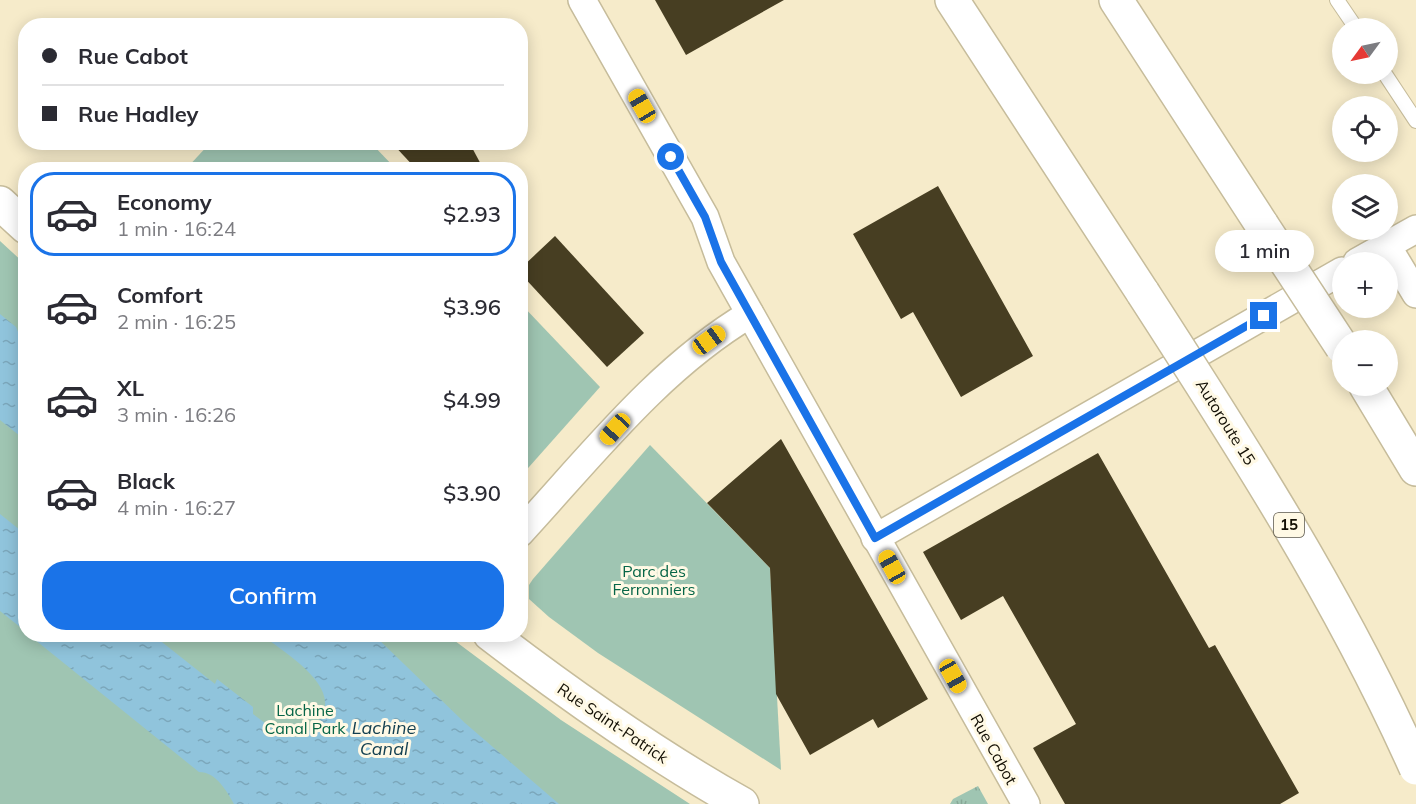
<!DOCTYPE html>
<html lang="en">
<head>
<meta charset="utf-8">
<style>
	body { margin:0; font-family:Mulish,sans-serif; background:#f2f2f3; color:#2b2b33; height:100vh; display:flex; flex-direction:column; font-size:22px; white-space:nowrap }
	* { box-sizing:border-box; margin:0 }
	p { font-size:20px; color:#7c7c81 }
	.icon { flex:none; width:33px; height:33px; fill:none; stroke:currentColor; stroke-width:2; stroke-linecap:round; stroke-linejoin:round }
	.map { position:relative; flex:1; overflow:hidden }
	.sheet { position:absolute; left:18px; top:162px; width:510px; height:480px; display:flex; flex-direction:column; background:#fff; border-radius:24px; box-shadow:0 3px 15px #0003 }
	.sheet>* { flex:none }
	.banner { position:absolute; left:18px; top:18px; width:510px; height:132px; border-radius:24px; box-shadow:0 3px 15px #0003; display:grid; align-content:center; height:132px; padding:0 24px; background:#fff }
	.needle { width:39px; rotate:237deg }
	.buttons { position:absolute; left:1332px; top:18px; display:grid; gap:12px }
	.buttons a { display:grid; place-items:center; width:66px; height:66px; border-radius:50%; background:#fff; box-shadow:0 3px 15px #0003; font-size:30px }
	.end { position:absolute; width:27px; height:27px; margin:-14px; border:8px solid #1a73e8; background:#fff; box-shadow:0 0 0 3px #fff }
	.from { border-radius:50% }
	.bubble { position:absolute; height:42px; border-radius:21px; background:#fff; box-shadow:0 3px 15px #0003; font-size:20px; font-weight:600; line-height:42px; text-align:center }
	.car { position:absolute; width:18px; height:36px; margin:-18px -9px; border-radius:8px; box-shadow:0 0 4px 2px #0007; background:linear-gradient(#f5c518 24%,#345 0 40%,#f5c518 0 76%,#345 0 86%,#f5c518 0) }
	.banner b { display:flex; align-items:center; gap:21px; height:57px; font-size:22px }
	.banner b+b { border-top:2px solid #e1e1e2 }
	.banner i { width:15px; height:15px; background:#2b2b33 }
	ul { padding:10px 0 0; list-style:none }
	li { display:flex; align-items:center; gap:18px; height:84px; margin:0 12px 9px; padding:0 12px; border:3px solid transparent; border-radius:24px }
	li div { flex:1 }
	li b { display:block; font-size:22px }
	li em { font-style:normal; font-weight:600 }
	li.active { border-color:#1a73e8 }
	li>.icon { width:54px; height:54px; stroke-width:1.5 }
	.action { display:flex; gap:12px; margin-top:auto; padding:12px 24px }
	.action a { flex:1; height:69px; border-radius:24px; background:#1a73e8; color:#fff; font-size:24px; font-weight:600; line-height:69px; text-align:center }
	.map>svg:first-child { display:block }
	.grass { fill:url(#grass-tufts) }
	.park { fill:#9fc5b2 }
	.water { fill:url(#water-ripples) }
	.building { fill:#473e22 }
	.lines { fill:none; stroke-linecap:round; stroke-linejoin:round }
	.service-casing { stroke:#c6bc9b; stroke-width:16 }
	.minor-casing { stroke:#c6bc9b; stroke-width:30 }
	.secondary-casing { stroke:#c6bc9b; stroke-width:36 }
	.motorway-casing { stroke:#c6bc9b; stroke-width:36 }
	.service { stroke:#fff; stroke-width:14 }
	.minor { stroke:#fff; stroke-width:27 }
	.secondary { stroke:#fff; stroke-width:33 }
	.motorway { stroke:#fff; stroke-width:33 }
	.motorway-bridge-casing { stroke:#c6bc9b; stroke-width:36; stroke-linecap:butt }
	.motorway-bridge { stroke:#fff; stroke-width:33 }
	.route { stroke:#1a73e8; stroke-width:8 }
	.labels { text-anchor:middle; stroke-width:6; stroke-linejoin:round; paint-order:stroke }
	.shield { fill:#fff9e5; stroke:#5a5548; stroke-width:1.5 }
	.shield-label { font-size:15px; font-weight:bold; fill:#130f04 }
	.street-label { font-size:16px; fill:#130f04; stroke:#fff9e5 }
	.park-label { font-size:16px; fill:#066547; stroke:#fff9e5 }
	.water-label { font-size:18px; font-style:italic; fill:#123f50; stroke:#fff9e5 }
</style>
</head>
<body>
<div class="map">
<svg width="1416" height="804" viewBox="0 0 1416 804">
	<defs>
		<pattern id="grass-tufts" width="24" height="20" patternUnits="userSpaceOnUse" patternTransform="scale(1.5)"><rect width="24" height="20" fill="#9fc5b2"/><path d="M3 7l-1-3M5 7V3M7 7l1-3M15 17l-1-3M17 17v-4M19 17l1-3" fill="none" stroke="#88a897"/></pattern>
		<pattern id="water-ripples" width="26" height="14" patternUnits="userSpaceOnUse" patternTransform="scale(1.5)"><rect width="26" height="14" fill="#90c4dc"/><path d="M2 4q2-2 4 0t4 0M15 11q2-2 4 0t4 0" fill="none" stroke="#7ba7bb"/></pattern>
	</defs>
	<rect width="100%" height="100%" fill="#f6ebca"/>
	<!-- grass -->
	<polygon class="grass" points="978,786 988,804 950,804 953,799"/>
	<!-- park -->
	<g class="park">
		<polygon points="210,143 371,143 396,169 186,169"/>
		<polygon points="0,241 25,264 26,634 447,635 561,720 690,804 0,804"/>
		<polygon points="521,304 600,387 521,476"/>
		<polygon points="650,445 770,568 781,770 598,653 549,617 529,599 529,585 533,579"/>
	</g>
	<!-- water -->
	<g class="water">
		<polygon points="0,314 16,327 25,349 25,440 0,420"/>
		<polygon points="0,514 25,534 25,631 0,611"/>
		<path d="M29,635H153L215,684L217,679L253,707V714L278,733L297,737C308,733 315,727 321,717C341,685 283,652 262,635H374L465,723L559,804H234C226,790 216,772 199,772Z"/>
	</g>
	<!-- building -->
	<g class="building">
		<polygon points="655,0 784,0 686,55"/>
		<polygon points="391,142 469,142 484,170 417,170"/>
		<polygon points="938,186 1033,356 961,397 913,312 901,319 853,234"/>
		<polygon points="555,236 644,333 607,367 520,273 520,269"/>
		<polygon points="781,439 928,699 878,728 873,719 810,755 776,694 770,568 707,503"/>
		<polygon points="1098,453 1209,648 1215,645 1299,793 1280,804 1065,804 1033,748 1076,724 1003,596 961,620 923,552"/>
	</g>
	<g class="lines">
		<!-- service casing -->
		<g class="service-casing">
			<g id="service">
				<polyline points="1337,0 1356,28"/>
				<polyline points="1385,74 1416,121"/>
			</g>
		</g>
		<!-- minor casing -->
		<g class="minor-casing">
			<g id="minor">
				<polyline points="582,0 705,217 721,262 1026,804"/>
				<polyline points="1387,246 1416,294"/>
				<polyline points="1357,262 1416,229"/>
				<path d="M520,533C591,456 659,368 750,314"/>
				<polyline points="875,538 1342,271"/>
			</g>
		</g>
		<!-- secondary casing -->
		<g class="secondary-casing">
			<g id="secondary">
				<polyline points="0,203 26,227"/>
				<path d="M490,634C571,696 653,754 742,804"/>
			</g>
		</g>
		<!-- motorway casing -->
		<g class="motorway-casing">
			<g id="motorway">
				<polyline points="952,0 1143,293"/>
				<polyline points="1116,0 1262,225"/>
				<polyline points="1366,386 1416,469"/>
			</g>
		</g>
		<!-- service -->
		<use href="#service" class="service"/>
		<!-- minor -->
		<use href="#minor" class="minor"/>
		<!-- secondary -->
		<use href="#secondary" class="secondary"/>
		<!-- motorway -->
		<use href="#motorway" class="motorway"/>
		<!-- motorway-bridge casing -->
		<g class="motorway-bridge-casing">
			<g id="motorway-bridge">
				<polyline points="1262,225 1342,347"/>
				<path d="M1143,293C1242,446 1341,600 1416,768"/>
			</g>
		</g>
		<!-- motorway-bridge -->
		<use href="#motorway-bridge" class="motorway-bridge"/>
	</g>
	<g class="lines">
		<!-- route -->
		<polyline class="route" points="671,157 705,217 721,262 875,538 1264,316"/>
	</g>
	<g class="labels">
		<!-- shield labels -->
		<rect class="shield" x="1274" y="513" width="30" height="24" rx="4.5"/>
		<g class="shield-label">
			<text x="1289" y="530">15</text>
		</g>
		<!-- street labels -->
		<g class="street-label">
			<text transform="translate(1226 422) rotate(58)" y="6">Autoroute 15</text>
			<text transform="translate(613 723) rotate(34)" y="6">Rue Saint-Patrick</text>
			<text transform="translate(994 749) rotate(61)" y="6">Rue Cabot</text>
		</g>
		<!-- park labels -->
		<g class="park-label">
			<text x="654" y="577">Parc des<tspan x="654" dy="18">Ferronniers</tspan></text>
			<text x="305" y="716">Lachine<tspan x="305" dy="18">Canal Park</tspan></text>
		</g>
		<!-- water labels -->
		<g class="water-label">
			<text x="384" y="734">Lachine<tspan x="384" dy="21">Canal</tspan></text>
		</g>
	</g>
</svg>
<div class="buttons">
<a><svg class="needle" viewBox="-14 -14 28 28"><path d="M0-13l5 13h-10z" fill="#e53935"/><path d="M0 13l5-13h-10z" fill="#7c7c81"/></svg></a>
<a><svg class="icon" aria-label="locate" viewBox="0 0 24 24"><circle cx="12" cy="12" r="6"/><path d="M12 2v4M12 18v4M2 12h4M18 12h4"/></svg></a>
<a><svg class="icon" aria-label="layers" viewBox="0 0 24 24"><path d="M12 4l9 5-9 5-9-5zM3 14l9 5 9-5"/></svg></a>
<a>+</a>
<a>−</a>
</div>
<i class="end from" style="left:671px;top:157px"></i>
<i class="end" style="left:1264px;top:316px"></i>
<div class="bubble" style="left:1215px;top:230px;width:99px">1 min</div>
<i class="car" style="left:642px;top:106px;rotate:330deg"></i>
<i class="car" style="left:709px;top:340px;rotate:54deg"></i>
<i class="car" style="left:615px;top:429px;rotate:222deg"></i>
<i class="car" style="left:892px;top:567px;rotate:331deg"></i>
<i class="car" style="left:953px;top:676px;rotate:151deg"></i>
<div class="banner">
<b><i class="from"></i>Rue Cabot</b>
<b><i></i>Rue Hadley</b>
</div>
<section class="sheet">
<ul>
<li class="active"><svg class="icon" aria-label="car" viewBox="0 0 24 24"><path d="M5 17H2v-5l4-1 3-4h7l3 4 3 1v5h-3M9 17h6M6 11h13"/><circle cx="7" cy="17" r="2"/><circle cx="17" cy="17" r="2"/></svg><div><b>Economy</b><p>1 min · 16:24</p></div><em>$2.93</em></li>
<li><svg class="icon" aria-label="car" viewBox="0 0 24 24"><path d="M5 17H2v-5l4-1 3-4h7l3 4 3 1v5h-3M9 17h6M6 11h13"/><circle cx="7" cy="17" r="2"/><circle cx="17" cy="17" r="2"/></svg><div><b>Comfort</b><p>2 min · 16:25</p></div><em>$3.96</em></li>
<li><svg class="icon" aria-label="car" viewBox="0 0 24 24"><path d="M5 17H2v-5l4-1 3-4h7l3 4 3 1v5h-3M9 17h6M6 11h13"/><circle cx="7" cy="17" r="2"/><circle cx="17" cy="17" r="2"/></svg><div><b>XL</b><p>3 min · 16:26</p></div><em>$4.99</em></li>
<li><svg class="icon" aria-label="car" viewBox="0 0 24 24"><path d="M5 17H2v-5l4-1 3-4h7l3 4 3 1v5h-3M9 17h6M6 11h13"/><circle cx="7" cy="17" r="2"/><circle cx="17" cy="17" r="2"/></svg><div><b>Black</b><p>4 min · 16:27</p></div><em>$3.90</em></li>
</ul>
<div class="action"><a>Confirm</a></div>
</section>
</div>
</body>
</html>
